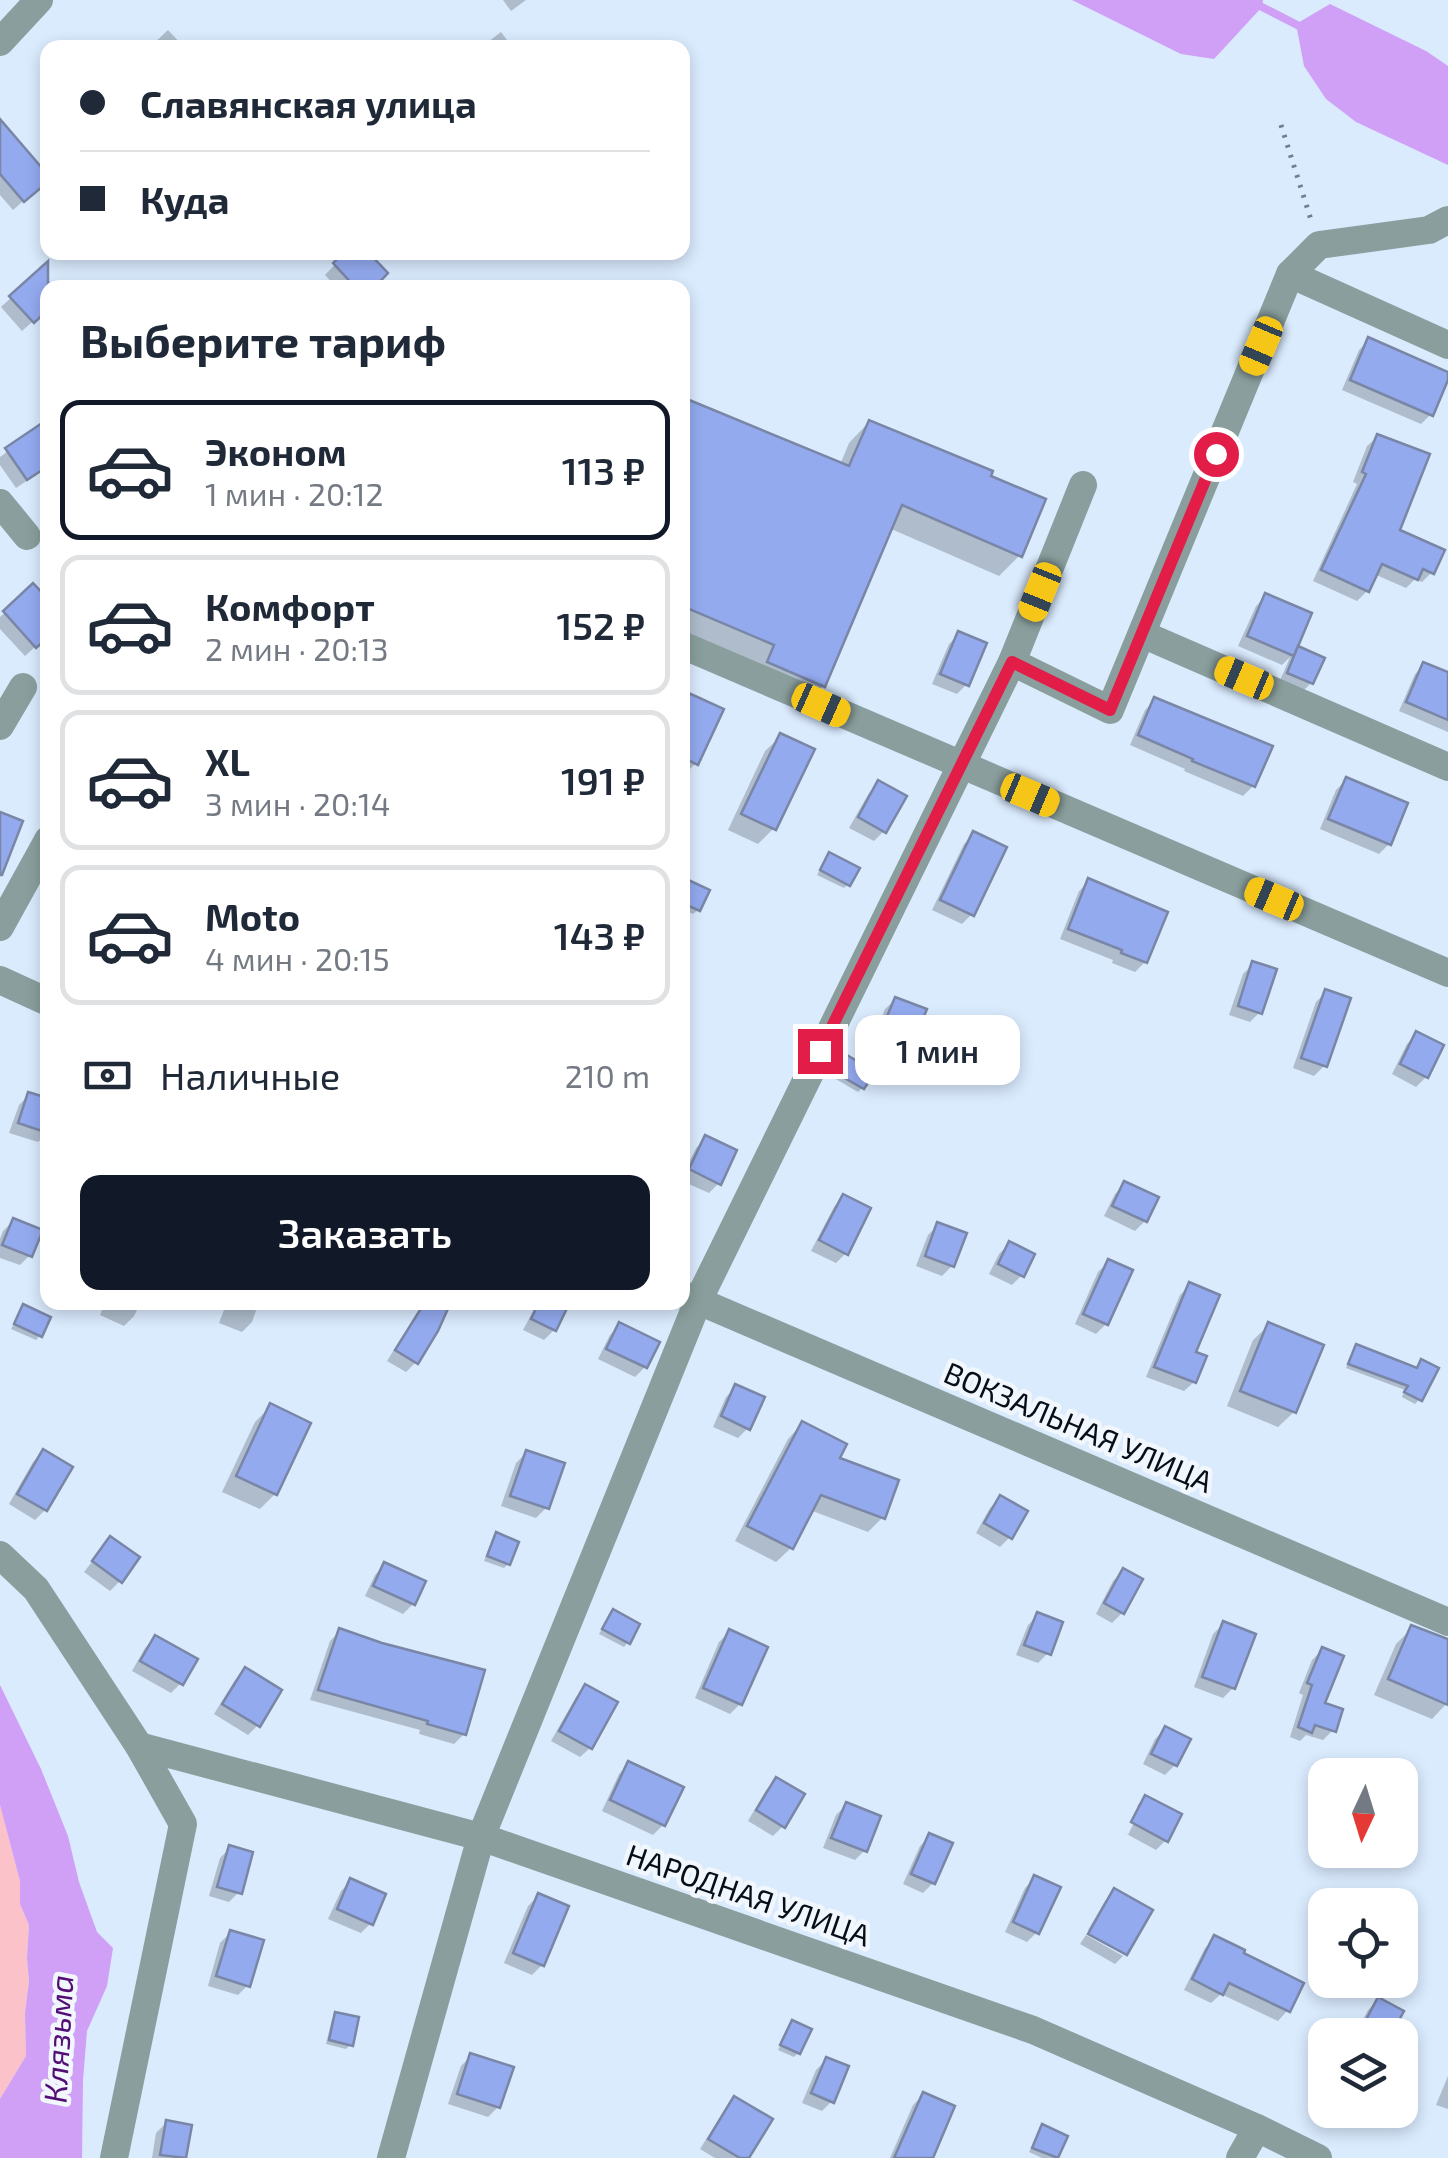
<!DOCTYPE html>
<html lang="ru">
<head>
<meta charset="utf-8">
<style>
	body { margin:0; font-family:"Exo 2",sans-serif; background:#f6f6f7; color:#1f2937; height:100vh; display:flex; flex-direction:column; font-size:38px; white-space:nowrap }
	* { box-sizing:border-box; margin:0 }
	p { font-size:32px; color:#747a83 }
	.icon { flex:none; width:55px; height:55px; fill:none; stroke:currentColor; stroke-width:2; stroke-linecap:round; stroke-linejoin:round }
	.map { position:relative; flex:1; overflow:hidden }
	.drawer { position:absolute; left:40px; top:280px; width:650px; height:1030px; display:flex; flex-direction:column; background:#fff; border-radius:20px; box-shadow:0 5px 15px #0003 }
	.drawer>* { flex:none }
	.top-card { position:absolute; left:40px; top:40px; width:650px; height:220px; border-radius:20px; box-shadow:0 5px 15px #0003; display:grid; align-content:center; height:220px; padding:0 40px; background:#fff }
	.needle { width:65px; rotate:184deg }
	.fabs { position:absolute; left:1308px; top:1758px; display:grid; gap:20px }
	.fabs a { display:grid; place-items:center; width:110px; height:110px; border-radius:20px; background:#fff; box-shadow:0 5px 15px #0003; font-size:50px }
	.end { position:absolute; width:45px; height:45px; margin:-22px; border:12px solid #e11d48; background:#fff; box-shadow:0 0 0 5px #fff }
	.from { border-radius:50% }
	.bubble { position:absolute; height:70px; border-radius:20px; background:#fff; box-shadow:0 5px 15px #0003; font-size:32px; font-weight:600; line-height:70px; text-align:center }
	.car { position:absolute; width:30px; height:60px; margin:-30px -15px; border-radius:12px; box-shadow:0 0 8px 2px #0007; background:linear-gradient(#f5c518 24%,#345 0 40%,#f5c518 0 76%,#345 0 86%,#f5c518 0) }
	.top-card b { display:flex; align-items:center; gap:35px; height:95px; font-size:38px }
	.top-card b+b { border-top:2px solid #e0e1e3 }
	.top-card i { width:25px; height:25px; background:#1f2937 }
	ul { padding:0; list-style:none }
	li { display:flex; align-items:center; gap:30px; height:140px; margin:0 20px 15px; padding:0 20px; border:5px solid #e0e1e3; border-radius:20px }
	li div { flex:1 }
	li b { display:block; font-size:38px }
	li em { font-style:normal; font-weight:600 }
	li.current { border-color:#111827 }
	li>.icon { width:90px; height:90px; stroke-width:1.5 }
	h2 { padding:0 40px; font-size:45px; line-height:120px }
	.pay { display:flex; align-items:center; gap:25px; height:110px; padding:0 40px; font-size:38px }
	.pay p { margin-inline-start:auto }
	.button { display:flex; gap:20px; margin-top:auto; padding:20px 40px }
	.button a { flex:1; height:115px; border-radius:20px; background:#111827; color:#fff; font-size:40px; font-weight:600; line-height:115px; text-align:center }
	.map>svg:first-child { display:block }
	.green { fill:#fcc2c9 }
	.water { fill:#d09ff6 }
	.shadow { fill:#0003 }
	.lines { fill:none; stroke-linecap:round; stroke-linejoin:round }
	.stream { stroke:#d09ff6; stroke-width:8 }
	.building { fill:#93aaef; stroke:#7a86a6; stroke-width:2.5 }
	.path { stroke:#707d8c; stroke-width:5; stroke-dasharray:2.5 8; stroke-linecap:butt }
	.minor { stroke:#8a9f9d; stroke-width:28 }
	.route { stroke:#e11d48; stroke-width:12 }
	.labels { text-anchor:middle; stroke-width:9; stroke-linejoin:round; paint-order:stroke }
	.street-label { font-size:30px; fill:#060f19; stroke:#f1f7fd }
	.water-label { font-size:32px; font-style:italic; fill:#520e75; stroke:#f1f7fd }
</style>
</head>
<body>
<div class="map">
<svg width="1448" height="2158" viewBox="0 0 1448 2158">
	<rect width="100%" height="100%" fill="#daebfe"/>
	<!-- green -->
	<polygon class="green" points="0,1805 20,1881 20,1904 29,1925 27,1958 29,1981 25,2013 26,2056 0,2099"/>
	<!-- water -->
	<g class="water">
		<polygon points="1072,0 1263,0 1262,7 1214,59 1181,54"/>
		<polygon points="1330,4 1426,51 1448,66 1448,165 1356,122 1326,99 1304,66 1296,24"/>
		<polygon points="0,1685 41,1769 68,1836 79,1882 97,1932 113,1948 107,1986 87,2031 83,2080 82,2158 0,2158 0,2099 26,2056 25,2013 29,1981 27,1958 29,1925 20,1904 20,1881 0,1805"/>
	</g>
	<!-- shadow -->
	<g class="shadow">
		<polygon points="503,0 526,0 511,11"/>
		<polygon points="168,30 185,48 149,48"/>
		<polygon points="501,32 513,48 480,48"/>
		<polygon points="0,125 38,188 13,210 0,195"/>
		<polygon points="347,252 378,252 380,255 373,262 370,288 337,288 325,275"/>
		<polygon points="40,271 55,288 48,288 48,308 22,331 1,307"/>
		<polygon points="1369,340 1431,414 1421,424 1342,390 1359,350"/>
		<polygon points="682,399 840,465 849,443 869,422 1020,555 999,576 889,528 823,686 803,706 682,635"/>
		<polygon points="48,422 48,467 16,488 0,465 0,457"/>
		<polygon points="1377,437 1397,531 1432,572 1422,582 1415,579 1406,588 1374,574 1367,591 1357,601 1313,581 1357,484 1353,482 1367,446"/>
		<polygon points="33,587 48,635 25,656 0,629 0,617"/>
		<polygon points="1266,596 1309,614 1291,657 1299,649 1311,683 1301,693 1279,683 1290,657 1282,665 1238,646 1256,606"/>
		<polygon points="959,634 967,684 957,694 932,684 949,644"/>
		<polygon points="1424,665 1448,675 1448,732 1399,711 1415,674"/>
		<polygon points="682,693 696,763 682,777"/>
		<polygon points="1155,700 1253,786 1243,796 1184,771 1185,769 1130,745 1145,710"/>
		<polygon points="781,736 811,750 773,829 758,844 728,830 765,751"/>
		<polygon points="1346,780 1389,844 1379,854 1320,829 1336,790"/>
		<polygon points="879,783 884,831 874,841 849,828 869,793"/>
		<polygon points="974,834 972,914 962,924 932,910 964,844"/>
		<polygon points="829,855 848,884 844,888 817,875"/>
		<polygon points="1089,881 1145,962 1135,972 1112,963 1113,960 1060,939 1079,891"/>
		<polygon points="682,883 698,910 693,914 682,909"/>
		<polygon points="1253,964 1260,1012 1250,1022 1229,1015 1243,974"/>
		<polygon points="1326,992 1324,1066 1314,1076 1293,1068 1316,1002"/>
		<polygon points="895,1000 903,1062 893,1072 865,1060 885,1009"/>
		<polygon points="1417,1034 1426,1077 1416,1087 1392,1074 1407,1044"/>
		<polygon points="843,1063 862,1088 858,1092 834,1078"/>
		<polygon points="29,1095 48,1101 48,1133 38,1142 9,1133 19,1105"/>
		<polygon points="706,1138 719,1183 709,1193 682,1181 682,1176 696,1148"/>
		<polygon points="1125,1184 1145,1221 1135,1231 1104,1216 1115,1194"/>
		<polygon points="843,1197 846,1253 836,1263 811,1251 834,1207"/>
		<polygon points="13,1221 30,1255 20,1265 0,1258 0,1239 3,1231"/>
		<polygon points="938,1225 952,1266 942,1276 916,1266 928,1235"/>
		<polygon points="1009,1244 1022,1275 1012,1285 989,1274 999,1254"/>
		<polygon points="1108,1262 1106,1324 1096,1334 1075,1324 1098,1272"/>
		<polygon points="1190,1285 1194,1382 1184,1391 1146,1377 1180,1295"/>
		<polygon points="101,1302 141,1302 134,1316 124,1326 100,1315 104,1305"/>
		<polygon points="227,1302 259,1302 252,1322 242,1332 219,1323"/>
		<polygon points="420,1302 449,1302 416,1362 406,1372 387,1361 422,1305"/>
		<polygon points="538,1302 558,1302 554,1330 544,1340 523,1330"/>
		<polygon points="23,1307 40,1335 36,1340 11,1329"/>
		<polygon points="620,1325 645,1367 635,1377 598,1359 610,1335"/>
		<polygon points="1269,1325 1294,1412 1278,1427 1227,1406 1253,1340"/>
		<polygon points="1356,1347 1416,1370 1422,1362 1419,1400 1415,1404 1402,1397 1405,1390 1346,1368 1352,1352"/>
		<polygon points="736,1387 748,1428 738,1438 713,1427 726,1397"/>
		<polygon points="271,1406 275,1494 260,1509 222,1492 255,1422"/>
		<polygon points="802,1424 837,1459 883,1517 868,1532 810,1510 791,1548 776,1562 735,1541 788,1439"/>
		<polygon points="43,1452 45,1510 35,1520 9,1504 33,1462"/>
		<polygon points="526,1453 546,1508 536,1518 501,1506 516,1463"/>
		<polygon points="1000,1498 1010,1537 1000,1547 976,1533 990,1508"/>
		<polygon points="497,1535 508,1564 504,1568 484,1561 492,1540"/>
		<polygon points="110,1539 120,1581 110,1591 84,1572"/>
		<polygon points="385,1565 413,1604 403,1614 365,1596 375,1575"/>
		<polygon points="1123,1571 1122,1613 1112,1623 1096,1614 1113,1581"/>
		<polygon points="1038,1615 1048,1653 1038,1663 1016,1655 1028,1625"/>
		<polygon points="609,1617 628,1642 624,1647 599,1634"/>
		<polygon points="1223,1624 1233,1688 1223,1698 1194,1687 1213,1634"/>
		<polygon points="1412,1628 1448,1642 1448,1702 1432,1719 1374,1695 1396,1644"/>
		<polygon points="340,1631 464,1734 454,1744 419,1734 420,1730 310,1700 330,1641"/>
		<polygon points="729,1632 740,1704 730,1714 695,1698 719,1642"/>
		<polygon points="155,1638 181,1683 171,1693 132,1671 145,1648"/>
		<polygon points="1322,1650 1321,1704 1333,1730 1323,1740 1306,1735 1300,1741 1290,1737 1303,1695 1299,1693 1312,1660"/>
		<polygon points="245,1670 258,1725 248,1735 214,1714 235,1680"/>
		<polygon points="586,1687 590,1748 580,1757 551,1741 576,1697"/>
		<polygon points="1165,1729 1175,1765 1165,1775 1143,1764 1155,1739"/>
		<polygon points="1360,1761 1393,1775 1349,1775"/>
		<polygon points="629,1764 663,1825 653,1835 602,1811 619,1774"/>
		<polygon points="1400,1778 1407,1781 1400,1797"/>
		<polygon points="776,1780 783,1826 773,1836 748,1821 766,1790"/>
		<polygon points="1146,1798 1166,1840 1156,1850 1123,1832 1128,1835 1142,1806 1137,1806"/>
		<polygon points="846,1805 865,1850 855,1860 823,1848 836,1815"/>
		<polygon points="930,1836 933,1883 923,1893 903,1884 920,1846"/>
		<polygon points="230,1848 239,1892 229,1902 209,1896 220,1858"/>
		<polygon points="1035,1878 1037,1932 1027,1942 1005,1932 1025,1888"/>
		<polygon points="351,1881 371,1923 361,1933 328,1919 341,1891"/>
		<polygon points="1115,1891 1126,1952 1088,1930 1105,1901"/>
		<polygon points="538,1896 542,1965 532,1975 504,1963 528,1906"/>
		<polygon points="230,1933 248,1985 238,1995 208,1986 220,1943"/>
		<polygon points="1086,1935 1123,1956 1115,1964 1080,1944"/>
		<polygon points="1215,1938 1287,2011 1278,2021 1221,1994 1211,2003 1184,1990 1205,1948"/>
		<polygon points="1378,2000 1389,2035 1355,2035 1368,2010"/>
		<polygon points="336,2014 350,2045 346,2049 326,2044 332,2019"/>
		<polygon points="792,2023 798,2053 794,2057 778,2050"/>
		<polygon points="471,2056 498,2107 488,2117 448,2104 461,2066"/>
		<polygon points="826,2060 832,2101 822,2111 802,2103 816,2070"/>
		<polygon points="1448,2076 1448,2109 1436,2105"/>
		<polygon points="923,2095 930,2158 890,2158 913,2105"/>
		<polygon points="735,2099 746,2158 715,2158 700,2149 725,2109"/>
		<polygon points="166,2123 189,2127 184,2158 152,2158 156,2133"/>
		<polygon points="1043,2127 1065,2137 1055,2158 1042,2158 1029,2152"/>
	</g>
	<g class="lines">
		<!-- stream -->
		<polyline class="stream" points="1262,7 1301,27"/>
	</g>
	<!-- building -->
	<g class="building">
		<polygon points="0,119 48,175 48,182 24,202 0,174"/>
		<polygon points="344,252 368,252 388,273 374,288 356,288 333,263"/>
		<polygon points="48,261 48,310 34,323 9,296"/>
		<polygon points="1368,337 1448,372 1448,380 1433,416 1350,380"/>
		<polygon points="682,397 849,466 869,420 993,471 991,476 1046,499 1022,557 902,505 825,687 767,662 774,645 682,606"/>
		<polygon points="48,419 48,466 27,480 5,448"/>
		<polygon points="1377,434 1430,454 1400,530 1445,550 1434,574 1423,569 1418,580 1382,564 1369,592 1321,570 1366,474 1362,472"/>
		<polygon points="33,583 48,599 48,638 36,648 3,611"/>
		<polygon points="1265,593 1312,613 1294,656 1247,636"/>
		<polygon points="958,631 987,643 969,686 940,674"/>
		<polygon points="1298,646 1325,658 1313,684 1287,673"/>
		<polygon points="1423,662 1448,672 1448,720 1406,702"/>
		<polygon points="682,690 724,709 698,765 682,757"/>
		<polygon points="1154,697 1273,746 1255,787 1192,761 1193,759 1138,735"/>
		<polygon points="780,733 815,749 776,830 741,814"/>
		<polygon points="1346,777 1408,803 1391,845 1328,819"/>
		<polygon points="878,780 907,796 886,833 858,817"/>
		<polygon points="0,812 23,821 2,875 0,875"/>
		<polygon points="973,831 1007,847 974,916 940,900"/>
		<polygon points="829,852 860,868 850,886 820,870"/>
		<polygon points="682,877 710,890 700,911 682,903"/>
		<polygon points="1088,878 1168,912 1147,963 1121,953 1122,950 1068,929"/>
		<polygon points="1252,961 1277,969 1262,1014 1238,1006"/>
		<polygon points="1325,989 1351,998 1327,1067 1301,1058"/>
		<polygon points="895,997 927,1009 905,1063 873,1050"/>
		<polygon points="1416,1031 1444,1045 1428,1078 1400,1064"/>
		<polygon points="847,1055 875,1072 864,1089 836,1073"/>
		<polygon points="28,1092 48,1098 48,1133 18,1123"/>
		<polygon points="705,1135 737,1150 721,1185 689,1169"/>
		<polygon points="1124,1181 1159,1197 1147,1222 1112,1206"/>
		<polygon points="843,1194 871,1208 848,1255 819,1240"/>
		<polygon points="13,1218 43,1230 32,1257 2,1245"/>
		<polygon points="937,1222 967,1233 954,1267 925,1256"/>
		<polygon points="1009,1241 1035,1254 1024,1277 998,1264"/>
		<polygon points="1108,1259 1133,1270 1108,1325 1083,1314"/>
		<polygon points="1189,1282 1220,1295 1196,1352 1207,1356 1196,1383 1154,1367"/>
		<polygon points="425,1302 451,1302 438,1331 418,1364 395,1350"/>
		<polygon points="539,1302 570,1302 556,1331 531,1319"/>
		<polygon points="23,1304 51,1317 42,1337 14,1324"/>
		<polygon points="619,1322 660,1342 647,1368 606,1349"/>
		<polygon points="1268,1322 1324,1345 1296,1413 1240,1391"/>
		<polygon points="1356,1344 1417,1368 1421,1359 1439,1368 1422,1401 1404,1392 1408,1386 1348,1364"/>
		<polygon points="735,1384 765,1397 750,1430 721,1416"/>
		<polygon points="270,1403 311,1423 277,1495 236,1476"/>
		<polygon points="802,1421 847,1444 840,1458 899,1480 885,1519 821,1495 793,1549 747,1526"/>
		<polygon points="43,1449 73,1467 47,1511 17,1494"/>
		<polygon points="526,1450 565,1463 549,1509 510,1496"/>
		<polygon points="1000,1495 1028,1511 1012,1539 984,1523"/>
		<polygon points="496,1532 519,1542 510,1565 487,1556"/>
		<polygon points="110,1536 140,1557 122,1583 92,1561"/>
		<polygon points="384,1562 426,1581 415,1605 373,1586"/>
		<polygon points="1123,1568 1143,1579 1124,1614 1104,1603"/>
		<polygon points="613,1609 640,1624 630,1644 602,1629"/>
		<polygon points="1037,1612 1063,1622 1051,1655 1024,1645"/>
		<polygon points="1223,1621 1256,1634 1235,1689 1202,1677"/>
		<polygon points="1411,1625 1448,1639 1448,1705 1388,1679"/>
		<polygon points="339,1628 382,1643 485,1670 466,1735 427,1724 428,1721 318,1690"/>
		<polygon points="729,1629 768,1647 742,1705 703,1688"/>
		<polygon points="155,1635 198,1659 183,1685 140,1661"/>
		<polygon points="1322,1647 1344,1656 1325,1703 1343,1709 1336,1732 1315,1725 1312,1733 1298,1727 1312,1685 1307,1683"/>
		<polygon points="245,1667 282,1690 260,1727 222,1704"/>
		<polygon points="585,1684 618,1702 592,1749 559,1731"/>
		<polygon points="1165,1726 1191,1739 1177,1766 1151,1754"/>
		<polygon points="628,1761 684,1787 665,1826 610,1800"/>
		<polygon points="776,1777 805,1794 785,1828 756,1810"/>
		<polygon points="1145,1795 1182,1814 1168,1842 1131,1822"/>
		<polygon points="846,1802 881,1816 867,1852 831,1838"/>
		<polygon points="929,1833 953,1843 935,1884 911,1874"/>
		<polygon points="229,1845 253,1852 242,1894 217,1887"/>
		<polygon points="1034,1875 1061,1887 1039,1934 1013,1922"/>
		<polygon points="350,1878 386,1894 373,1925 337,1909"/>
		<polygon points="1114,1888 1153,1910 1127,1955 1088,1934"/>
		<polygon points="538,1893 569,1906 544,1966 513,1953"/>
		<polygon points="230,1930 264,1940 250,1987 216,1976"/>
		<polygon points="1214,1935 1245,1950 1244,1953 1304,1983 1290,2012 1229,1983 1223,1995 1192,1979"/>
		<polygon points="1378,1997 1404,2011 1391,2035 1358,2035"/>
		<polygon points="335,2012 359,2017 353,2046 329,2040"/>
		<polygon points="792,2020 812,2029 800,2054 780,2045"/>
		<polygon points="470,2053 514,2067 500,2108 457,2094"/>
		<polygon points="826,2057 849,2066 834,2103 811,2093"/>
		<polygon points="923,2092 955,2106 933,2158 894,2158"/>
		<polygon points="734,2096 773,2119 749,2158 740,2158 708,2139"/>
		<polygon points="166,2120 192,2125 186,2158 160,2155"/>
		<polygon points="1042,2124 1068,2136 1058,2158 1032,2148"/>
	</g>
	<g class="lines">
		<!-- path -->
		<polyline class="path" points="1281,125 1312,223"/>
		<!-- minor -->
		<g class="minor">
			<polyline points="0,42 39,0"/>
			<polyline points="1290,274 1448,345"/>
			<polyline points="0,503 27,536"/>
			<polyline points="1142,634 1448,767"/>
			<polyline points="682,645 1448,973"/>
			<polyline points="1012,662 1110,710 1290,274 1319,245 1429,230 1448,220"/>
			<polyline points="0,726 23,687"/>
			<polyline points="0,927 48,840"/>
			<polyline points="0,980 48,1002"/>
			<polyline points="682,1294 1448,1622"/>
			<polyline points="0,1555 36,1589 139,1746 183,1824 114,2158"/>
			<polyline points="139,1746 481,1837 1033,2030 1257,2128 1318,2158"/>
			<polyline points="391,2158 481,1837 698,1301 1012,662 1083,485"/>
			<polyline points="1240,2158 1257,2128"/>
		</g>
	</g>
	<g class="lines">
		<!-- route -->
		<polyline class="route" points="820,1051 1012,662 1110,710 1216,454"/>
	</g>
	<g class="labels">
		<!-- street labels -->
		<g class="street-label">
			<text transform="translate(1078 1428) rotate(23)" y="10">ВОКЗАЛЬНАЯ УЛИЦА</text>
			<text transform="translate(748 1896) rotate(19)" y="10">НАРОДНАЯ УЛИЦА</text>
		</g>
		<!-- water labels -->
		<g class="water-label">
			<text transform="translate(59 2039) rotate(-87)" y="11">Клязьма</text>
		</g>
	</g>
</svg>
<div class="fabs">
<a><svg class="needle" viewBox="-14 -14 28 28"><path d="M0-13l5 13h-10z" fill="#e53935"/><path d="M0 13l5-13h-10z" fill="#747a83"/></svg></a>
<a><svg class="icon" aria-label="locate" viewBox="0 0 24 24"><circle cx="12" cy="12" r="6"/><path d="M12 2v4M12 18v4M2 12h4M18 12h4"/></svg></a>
<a><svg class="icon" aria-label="layers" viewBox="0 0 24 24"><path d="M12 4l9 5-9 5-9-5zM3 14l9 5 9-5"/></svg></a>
</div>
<i class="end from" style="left:1216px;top:454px"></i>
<i class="end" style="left:820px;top:1051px"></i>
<div class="bubble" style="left:855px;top:1015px;width:165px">1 мин</div>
<i class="car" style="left:1261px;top:346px;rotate:203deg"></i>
<i class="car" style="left:1040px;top:592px;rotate:202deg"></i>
<i class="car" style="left:1244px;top:678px;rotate:293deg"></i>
<i class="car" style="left:821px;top:705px;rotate:114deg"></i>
<i class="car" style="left:1030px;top:795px;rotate:113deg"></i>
<i class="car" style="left:1274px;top:899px;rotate:293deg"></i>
<div class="top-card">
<b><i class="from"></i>Славянская улица</b>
<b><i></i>Куда</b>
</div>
<section class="drawer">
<h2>Выберите тариф</h2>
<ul>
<li class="current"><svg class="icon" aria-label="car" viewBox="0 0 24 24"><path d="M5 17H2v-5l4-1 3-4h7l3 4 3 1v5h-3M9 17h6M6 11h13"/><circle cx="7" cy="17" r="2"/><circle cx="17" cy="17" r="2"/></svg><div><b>Эконом</b><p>1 мин · 20:12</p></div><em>113 ₽</em></li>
<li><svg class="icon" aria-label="car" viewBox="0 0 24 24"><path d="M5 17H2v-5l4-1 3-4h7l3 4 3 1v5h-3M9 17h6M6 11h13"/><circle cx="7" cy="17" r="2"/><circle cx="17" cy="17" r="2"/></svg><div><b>Комфорт</b><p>2 мин · 20:13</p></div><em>152 ₽</em></li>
<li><svg class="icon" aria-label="car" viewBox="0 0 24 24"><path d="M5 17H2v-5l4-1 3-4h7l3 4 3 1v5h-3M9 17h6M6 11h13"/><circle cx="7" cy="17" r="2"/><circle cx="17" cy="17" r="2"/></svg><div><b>XL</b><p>3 мин · 20:14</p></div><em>191 ₽</em></li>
<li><svg class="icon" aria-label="car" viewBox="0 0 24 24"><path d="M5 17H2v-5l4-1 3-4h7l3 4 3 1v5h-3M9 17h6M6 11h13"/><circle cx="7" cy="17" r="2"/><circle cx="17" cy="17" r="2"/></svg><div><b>Moto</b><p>4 мин · 20:15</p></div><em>143 ₽</em></li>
</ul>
<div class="pay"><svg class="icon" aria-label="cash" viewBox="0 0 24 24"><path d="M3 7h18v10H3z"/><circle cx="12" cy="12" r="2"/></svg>Наличные<p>210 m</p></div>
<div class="button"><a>Заказать</a></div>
</section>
</div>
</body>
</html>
